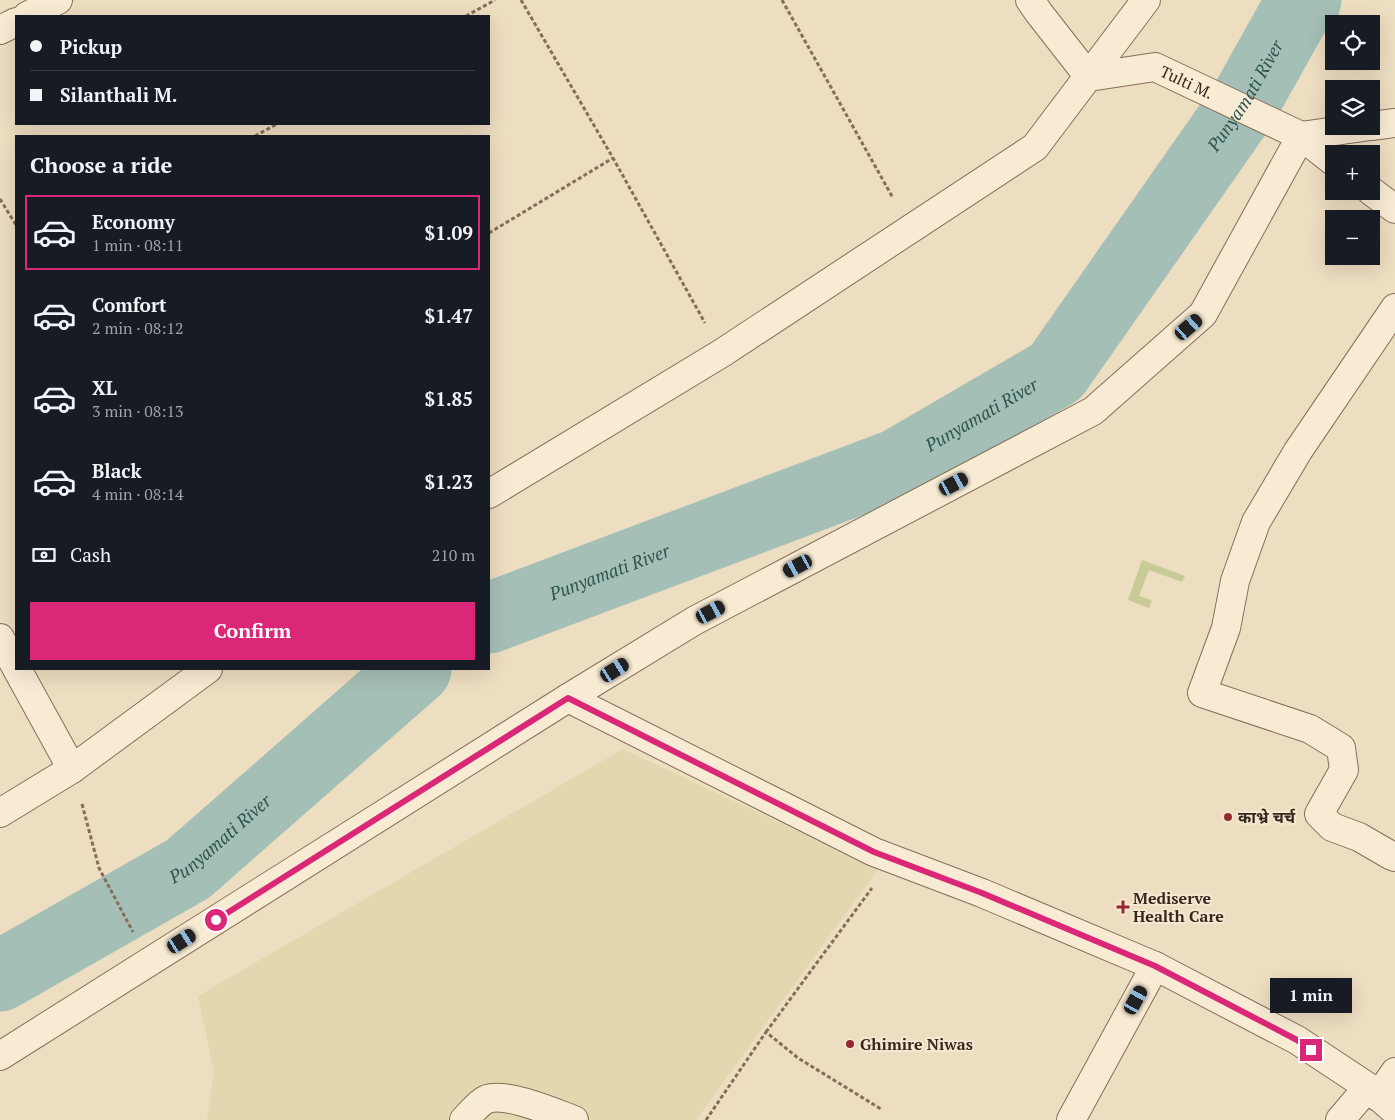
<!DOCTYPE html>
<html lang="en">
<head>
<meta charset="utf-8">
<style>
	body { margin:0; font-family:"PT Serif","Noto Sans Devanagari",serif; background:#20242c; color:#f1f3f6; height:100vh; display:flex; flex-direction:column; font-size:19px; white-space:nowrap }
	* { box-sizing:border-box; margin:0 }
	p { font-size:16px; color:#9ea1a6 }
	.icon { flex:none; width:28px; height:28px; fill:none; stroke:currentColor; stroke-width:2; stroke-linecap:round; stroke-linejoin:round }
	.map { position:relative; flex:1; overflow:hidden }
	.details { position:absolute; left:15px; top:135px; width:475px; height:535px; display:flex; flex-direction:column; background:#171b24; border-radius:0px; box-shadow:0 5px 20px #0002 }
	.details>* { flex:none }
	.top-card { position:absolute; left:15px; top:15px; width:475px; height:110px; border-radius:0px; box-shadow:0 5px 20px #0002; display:grid; align-content:center; height:110px; padding:0 15px; background:#171b24 }
	.controls { position:absolute; left:1325px; top:15px; display:grid; gap:10px }
	.controls a { display:grid; place-items:center; width:55px; height:55px; border-radius:0px; background:#171b24; box-shadow:0 5px 20px #0002; font-size:25px }
	.end { position:absolute; width:22px; height:22px; margin:-11px; border:6px solid #db2777; background:#fff; box-shadow:0 0 0 2px #fff }
	.from { border-radius:50% }
	.bubble { position:absolute; height:35px; border-radius:0px; background:#171b24; box-shadow:0 5px 20px #0002; font-size:16px; font-weight:700; line-height:35px; text-align:center }
	.car { position:absolute; width:15px; height:30px; margin:-15px -8px; border-radius:6px; box-shadow:0 0 4px 1px #0007; background:linear-gradient(#222 24%,#8ab4d8 0 40%,#222 0 76%,#8ab4d8 0 86%,#222 0) }
	.top-card b { display:flex; align-items:center; gap:18px; height:48px; font-size:19px }
	.top-card b+b { border-top:1px solid #363941 }
	.top-card i { width:12px; height:12px; background:#f1f3f6 }
	ul { padding:0; list-style:none }
	li { display:flex; align-items:center; gap:15px; height:75px; margin:0 10px 8px; padding:0 5px; border:2px solid transparent; border-radius:0px }
	li div { flex:1 }
	li b { display:block; font-size:19px }
	li em { font-style:normal; font-weight:700 }
	li.selected { border-color:#db2777 }
	li>.icon { width:45px; height:45px; stroke-width:1.5 }
	h2 { padding:0 15px; font-size:22px; line-height:60px }
	.pay { display:flex; align-items:center; gap:12px; height:55px; padding:0 15px; font-size:19px }
	.pay p { margin-inline-start:auto }
	.action { display:flex; gap:10px; margin-top:auto; padding:10px 15px }
	.action a { flex:1; height:58px; border-radius:0px; background:#db2777; color:#fff; font-size:20px; font-weight:700; line-height:58px; text-align:center }
	.map>svg:first-child { display:block }
	.farmland { fill:#e2d7af }
	.green { fill:#c8cb96 }
	.lines { fill:none; stroke-linecap:round; stroke-linejoin:round }
	.river { stroke:#a4bfb6; stroke-width:71 }
	.minor-casing { stroke:#866e59; stroke-width:30 }
	.path { stroke:#866e59; stroke-width:3; stroke-dasharray:4 2.5; stroke-linecap:butt }
	.minor { stroke:#f8ebd4; stroke-width:28 }
	.route { stroke:#db2777; stroke-width:6 }
	.poi-dot { fill:#942a31; stroke:#f5e8d1; stroke-width:2 }
	.labels { text-anchor:middle; stroke-width:4; stroke-linejoin:round; paint-order:stroke }
	.street-label { font-size:16px; fill:#36281d; stroke:#f5e8d1 }
	.poi-label { font-size:16px; font-weight:bold; fill:#36281d; stroke:#f5e8d1; text-anchor:start }
	.water-label { font-size:18px; font-style:italic; fill:#2d5650; stroke:#f5e8d1 }
</style>
</head>
<body>
<div class="map">
<svg width="1395" height="1120" viewBox="0 0 1395 1120">
	<rect width="100%" height="100%" fill="#edddc1"/>
	<!-- farmland -->
	<polygon class="farmland" points="623,749 878,869 696,1120 207,1120 214,1073 198,996"/>
	<!-- green -->
	<polygon class="green" points="1142,560 1185,576 1182,582 1149,570 1139,596 1152,600 1149,608 1128,600"/>
	<g class="lines">
		<!-- river -->
		<g class="river">
			<path id="s1" d="M489,618L898,464L1056,372L1245,102L1300,4L1306,0"/>
			<path id="s2" d="M0,976L188,869L416,669"/>
		</g>
		<!-- minor casing -->
		<g class="minor-casing">
			<g id="minor">
				<path id="s3" d="M1030,0L1039,13L1089,77L1155,67L1301,136L1334,162"/>
				<polyline points="27,16 58,0"/>
				<polyline points="0,30 16,22"/>
				<polyline points="1371,126 1395,123"/>
				<polyline points="1371,191 1395,209"/>
				<polyline points="1395,308 1298,451 1256,522 1235,581 1226,628 1202,693 1310,729 1341,748 1344,770 1319,814 1332,827 1359,837 1390,855 1395,857"/>
				<polyline points="489,494 722,353 1035,147 1146,0"/>
				<polyline points="0,638 16,667"/>
				<polyline points="17,669 72,769"/>
				<polyline points="568,698 874,852 982,893 1155,966 1297,1040 1368,1087 1395,1111"/>
				<polyline points="0,813 72,769 208,669"/>
				<polyline points="0,1056 568,698 694,621 1093,411 1203,314 1301,136 1370,126"/>
				<polyline points="1378,1097 1395,1072"/>
				<path d="M464,1120C471,1113 478,1103 487,1099C506,1092 555,1113 574,1120"/>
				<polyline points="1071,1120 1155,966"/>
				<polyline points="1340,1120 1368,1087"/>
			</g>
		</g>
		<!-- path -->
		<g class="path">
			<polyline points="521,0 613,158 705,323"/>
			<polyline points="782,0 893,198"/>
			<polyline points="466,16 495,0"/>
			<polyline points="255,136 277,124"/>
			<polyline points="0,199 16,225"/>
			<polyline points="489,233 613,158"/>
			<polyline points="82,804 99,868 133,932"/>
			<polyline points="766,1032 872,888"/>
			<polyline points="706,1120 766,1032 798,1058 881,1109"/>
		</g>
		<!-- minor -->
		<use href="#minor" class="minor"/>
	</g>
	<g class="lines">
		<!-- route -->
		<polyline class="route" points="216,920 568,698 874,852 982,893 1155,966 1297,1040 1311,1050"/>
	</g>
	<!-- markers -->
	<g class="poi-dot">
		<circle cx="1228" cy="817" r="5"/>
		<path d="M1120.5 899.5h5v5h5v5h-5v5h-5v-5h-5v-5h5z"/>
		<circle cx="850" cy="1044" r="5"/>
	</g>
	<g class="labels">
		<!-- street labels -->
		<g class="street-label">
			<text dy="6" stroke="none"><textPath href="#s3" startOffset="199">Tulti M.</textPath></text>
		</g>
		<!-- poi labels -->
		<g class="poi-label">
			<text x="1238" y="823">काभ्रे चर्च</text>
			<text x="1133" y="904">Mediserve<tspan x="1133" dy="18">Health Care</tspan></text>
			<text x="860" y="1050">Ghimire Niwas</text>
		</g>
		<!-- water labels -->
		<g class="water-label">
			<text dy="6" stroke="none"><textPath href="#s1" startOffset="955">Punyamati River</textPath></text>
			<text dy="6" stroke="none"><textPath href="#s1" startOffset="534">Punyamati River</textPath></text>
			<text dy="6" stroke="none"><textPath href="#s1" startOffset="129">Punyamati River</textPath></text>
			<text dy="6" stroke="none"><textPath href="#s2" startOffset="260">Punyamati River</textPath></text>
		</g>
	</g>
</svg>
<div class="controls">
<a><svg class="icon" aria-label="locate" viewBox="0 0 24 24"><circle cx="12" cy="12" r="6"/><path d="M12 2v4M12 18v4M2 12h4M18 12h4"/></svg></a>
<a><svg class="icon" aria-label="layers" viewBox="0 0 24 24"><path d="M12 4l9 5-9 5-9-5zM3 14l9 5 9-5"/></svg></a>
<a>+</a>
<a>−</a>
</div>
<i class="end from" style="left:216px;top:920px"></i>
<i class="end" style="left:1311px;top:1050px"></i>
<div class="bubble" style="left:1270px;top:978px;width:82px">1 min</div>
<i class="car" style="left:1189px;top:327px;rotate:49deg"></i>
<i class="car" style="left:954px;top:484px;rotate:62deg"></i>
<i class="car" style="left:798px;top:566px;rotate:242deg"></i>
<i class="car" style="left:711px;top:612px;rotate:62deg"></i>
<i class="car" style="left:615px;top:670px;rotate:58deg"></i>
<i class="car" style="left:182px;top:941px;rotate:58deg"></i>
<i class="car" style="left:1136px;top:1000px;rotate:29deg"></i>
<div class="top-card">
<b><i class="from"></i>Pickup</b>
<b><i></i>Silanthali M.</b>
</div>
<section class="details">
<h2>Choose a ride</h2>
<ul>
<li class="selected"><svg class="icon" aria-label="car" viewBox="0 0 24 24"><path d="M5 17H2v-5l4-1 3-4h7l3 4 3 1v5h-3M9 17h6M6 11h13"/><circle cx="7" cy="17" r="2"/><circle cx="17" cy="17" r="2"/></svg><div><b>Economy</b><p>1 min · 08:11</p></div><em>$1.09</em></li>
<li><svg class="icon" aria-label="car" viewBox="0 0 24 24"><path d="M5 17H2v-5l4-1 3-4h7l3 4 3 1v5h-3M9 17h6M6 11h13"/><circle cx="7" cy="17" r="2"/><circle cx="17" cy="17" r="2"/></svg><div><b>Comfort</b><p>2 min · 08:12</p></div><em>$1.47</em></li>
<li><svg class="icon" aria-label="car" viewBox="0 0 24 24"><path d="M5 17H2v-5l4-1 3-4h7l3 4 3 1v5h-3M9 17h6M6 11h13"/><circle cx="7" cy="17" r="2"/><circle cx="17" cy="17" r="2"/></svg><div><b>XL</b><p>3 min · 08:13</p></div><em>$1.85</em></li>
<li><svg class="icon" aria-label="car" viewBox="0 0 24 24"><path d="M5 17H2v-5l4-1 3-4h7l3 4 3 1v5h-3M9 17h6M6 11h13"/><circle cx="7" cy="17" r="2"/><circle cx="17" cy="17" r="2"/></svg><div><b>Black</b><p>4 min · 08:14</p></div><em>$1.23</em></li>
</ul>
<div class="pay"><svg class="icon" aria-label="cash" viewBox="0 0 24 24"><path d="M3 7h18v10H3z"/><circle cx="12" cy="12" r="2"/></svg>Cash<p>210 m</p></div>
<div class="action"><a>Confirm</a></div>
</section>
</div>
</body>
</html>
